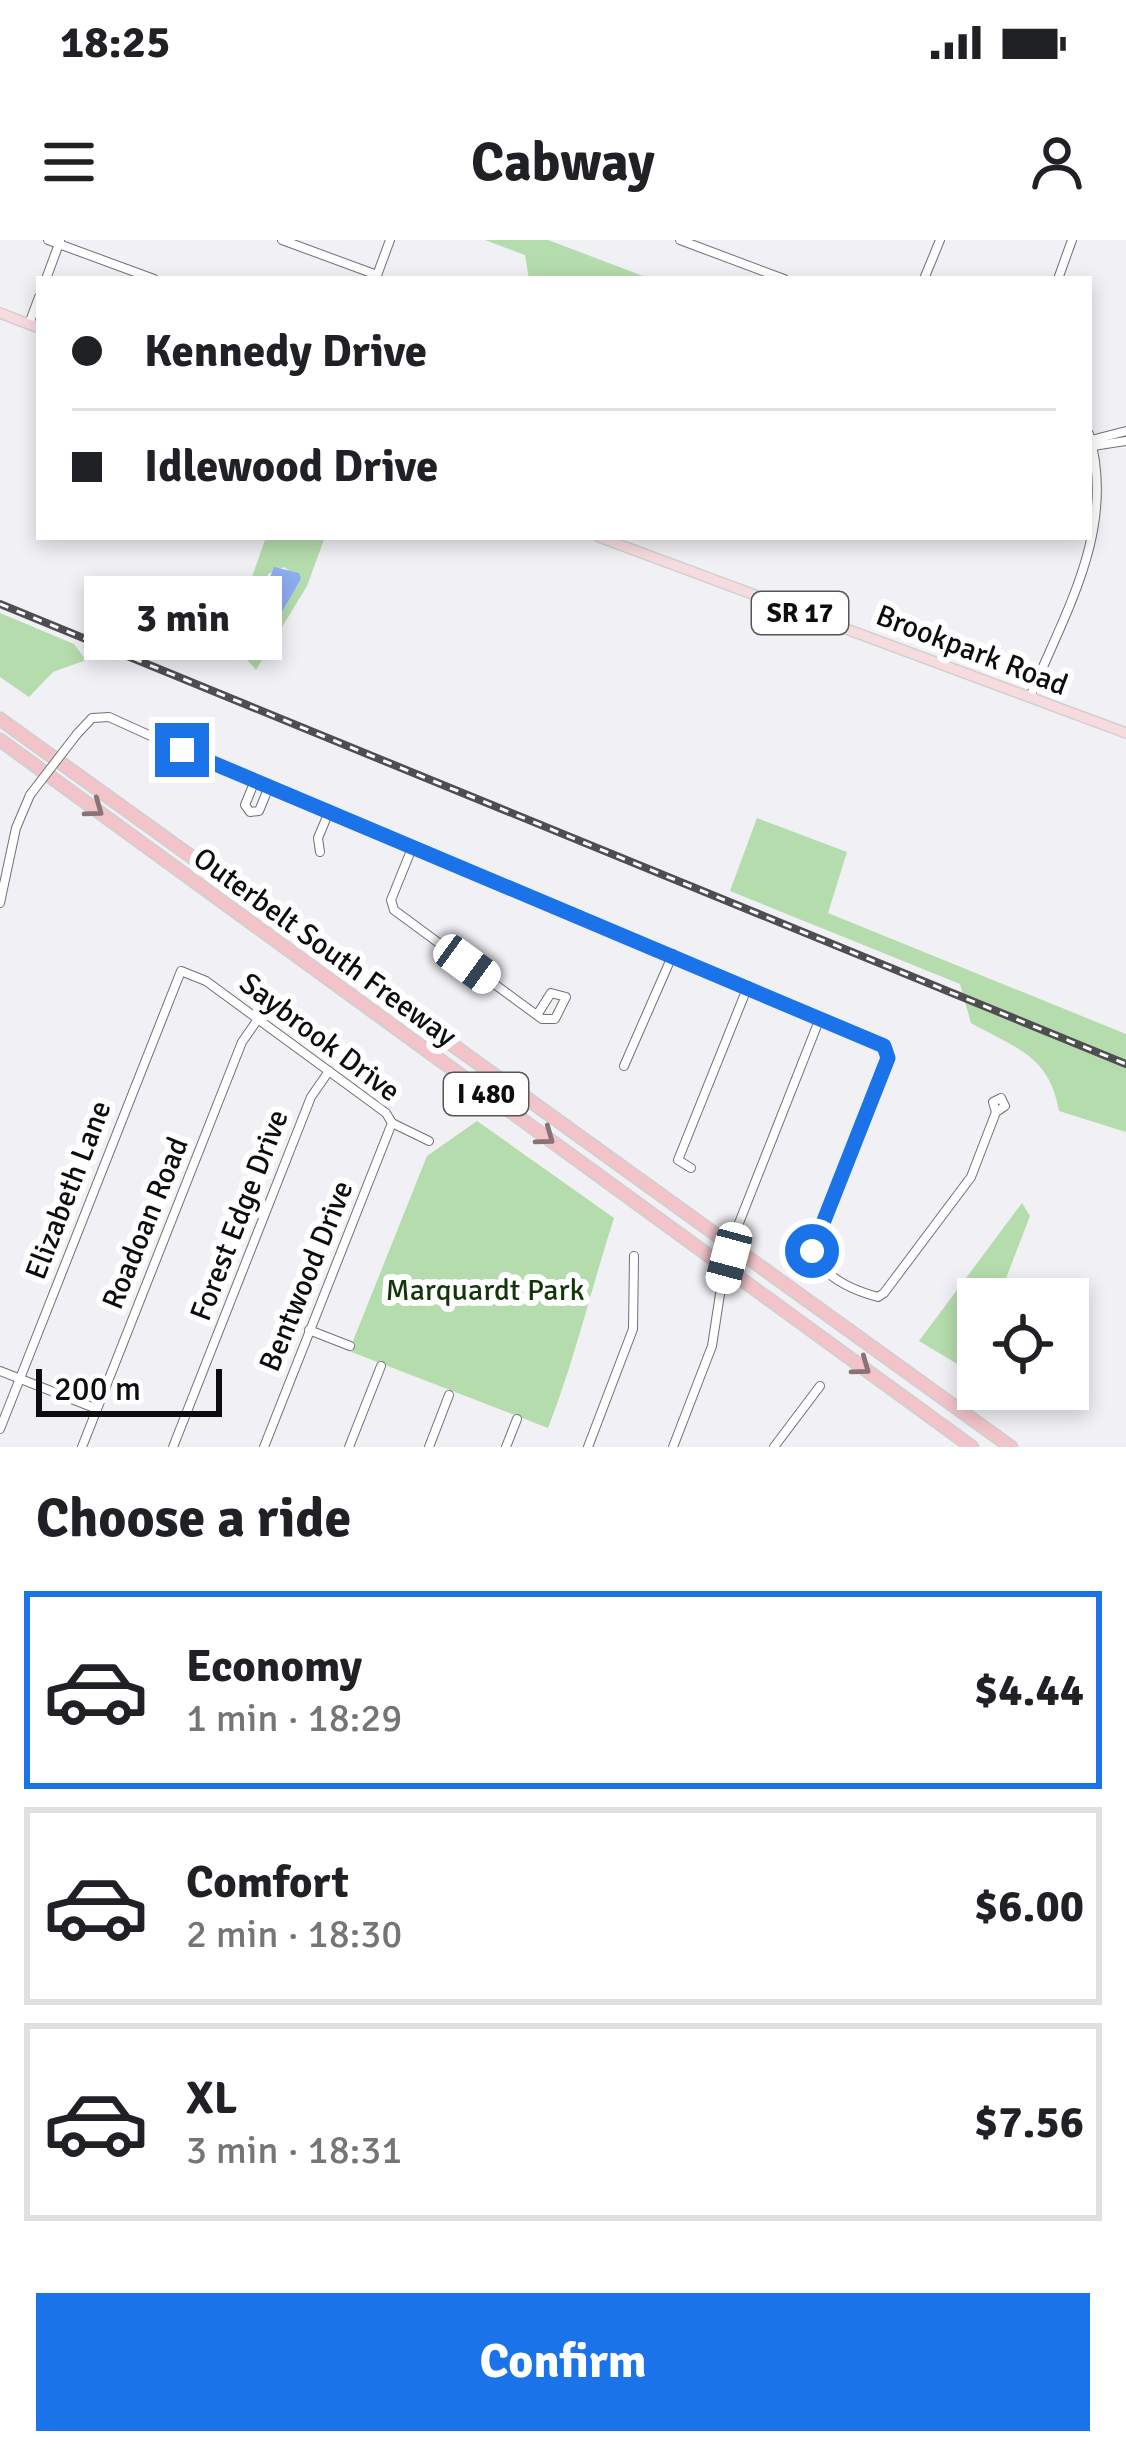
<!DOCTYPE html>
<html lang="en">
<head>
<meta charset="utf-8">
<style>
	body { margin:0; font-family:Signika,sans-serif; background:#f2f2f2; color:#202124; height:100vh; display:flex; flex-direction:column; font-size:45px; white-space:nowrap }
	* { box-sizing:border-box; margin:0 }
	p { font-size:39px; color:#757577 }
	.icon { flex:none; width:66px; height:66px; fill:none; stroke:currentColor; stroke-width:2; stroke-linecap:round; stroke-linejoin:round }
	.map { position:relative; height:1207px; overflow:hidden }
	.panel { display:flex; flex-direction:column; background:#fff; flex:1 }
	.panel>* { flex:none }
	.hud { position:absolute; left:36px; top:36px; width:1056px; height:264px; border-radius:0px; box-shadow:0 6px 18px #0003; display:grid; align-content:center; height:264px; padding:0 36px; background:#fff }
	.controls { position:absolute; left:957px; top:1038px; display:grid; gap:24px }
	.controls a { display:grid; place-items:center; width:132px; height:132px; border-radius:0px; background:#fff; box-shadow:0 6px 18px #0003; font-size:60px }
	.scale { position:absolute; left:36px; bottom:30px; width:186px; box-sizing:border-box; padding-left:12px; border:6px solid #0d0d0f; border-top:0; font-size:33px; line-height:42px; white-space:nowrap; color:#0d0d0f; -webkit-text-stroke:9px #fefeff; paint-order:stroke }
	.end { position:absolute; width:54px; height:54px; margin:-27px; border:15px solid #1a73e8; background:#fff; box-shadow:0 0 0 6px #fff }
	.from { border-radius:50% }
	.bubble { position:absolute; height:84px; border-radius:0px; background:#fff; box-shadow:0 6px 18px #0003; font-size:39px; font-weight:800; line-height:84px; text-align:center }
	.car { position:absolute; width:36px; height:72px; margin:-36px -18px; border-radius:15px; box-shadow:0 0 9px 3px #0007; background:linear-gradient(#fff 24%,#345 0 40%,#fff 0 76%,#345 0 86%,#fff 0) }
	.hud b { display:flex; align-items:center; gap:42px; height:114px; font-size:45px }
	.hud b+b { border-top:3px solid #e0e0e0 }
	.hud i { width:30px; height:30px; background:#202124 }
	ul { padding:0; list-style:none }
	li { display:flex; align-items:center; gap:36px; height:198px; margin:0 24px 18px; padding:0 12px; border:6px solid #e0e0e0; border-radius:0px }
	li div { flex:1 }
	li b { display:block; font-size:45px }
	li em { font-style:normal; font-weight:800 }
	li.on { border-color:#1a73e8 }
	li>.icon { width:108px; height:108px; stroke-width:1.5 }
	h2 { padding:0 36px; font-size:54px; line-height:144px }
	.action { display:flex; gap:24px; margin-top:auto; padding:24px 36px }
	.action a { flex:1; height:138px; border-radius:0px; background:#1a73e8; color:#fff; font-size:48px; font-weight:800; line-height:138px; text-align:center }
	.status { display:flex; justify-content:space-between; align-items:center; height:84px; padding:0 60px; background:#fff; direction:ltr }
	.status svg { height:33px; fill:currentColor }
	header { display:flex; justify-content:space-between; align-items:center; height:156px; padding:0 36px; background:#fff; font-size:54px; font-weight:800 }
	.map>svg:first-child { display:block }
	.green { fill:#b5dcad; fill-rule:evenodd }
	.water { fill:#8cadf1 }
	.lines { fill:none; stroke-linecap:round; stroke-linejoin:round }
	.minor-casing { stroke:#717175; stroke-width:10 }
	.major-casing { stroke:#cfcfcf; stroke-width:12 }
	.highway-casing { stroke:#cfcfcf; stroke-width:15 }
	.minor { stroke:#fff; stroke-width:8 }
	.major { stroke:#f7dcdf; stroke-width:9 }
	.highway { stroke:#f2c4c9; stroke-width:12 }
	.rail-casing { stroke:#4e4e50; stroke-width:8 }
	.rail { stroke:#fefeff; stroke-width:3; stroke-dasharray:9; stroke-linecap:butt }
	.minor-bridge-casing { stroke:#717175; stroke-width:10; stroke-linecap:butt }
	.minor-bridge { stroke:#fff; stroke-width:8 }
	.oneway { stroke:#8b7275 }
	.route { stroke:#1a73e8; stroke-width:15 }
	.labels { text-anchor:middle; stroke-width:12; stroke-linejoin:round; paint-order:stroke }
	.shield { fill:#fefeff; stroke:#555557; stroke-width:3 }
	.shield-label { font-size:27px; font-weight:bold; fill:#0d0d0f }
	.street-label { font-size:30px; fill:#0d0d0f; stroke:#fefeff }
	.park-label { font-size:30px; fill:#12360a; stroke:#fefeff }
</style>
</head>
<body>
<div class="status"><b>18:25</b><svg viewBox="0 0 49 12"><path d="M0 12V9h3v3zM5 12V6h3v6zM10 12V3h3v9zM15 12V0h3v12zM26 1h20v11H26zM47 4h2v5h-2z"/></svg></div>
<header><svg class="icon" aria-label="menu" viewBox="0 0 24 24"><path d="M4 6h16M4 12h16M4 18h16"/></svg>Cabway<svg class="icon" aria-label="person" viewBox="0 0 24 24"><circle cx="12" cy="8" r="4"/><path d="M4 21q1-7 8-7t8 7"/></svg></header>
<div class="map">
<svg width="1126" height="1207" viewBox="0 0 1126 1207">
	<rect width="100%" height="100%" fill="#f0f0f5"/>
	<!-- green -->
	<g class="green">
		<polygon points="485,0 548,0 651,39 529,39 525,15"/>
		<path d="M266,297H325L307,346L256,430L230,400ZM284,327L301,339L268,398L246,413L250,385L268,334Z"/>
		<polygon points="0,373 74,404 86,420 53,432 29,457 0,437"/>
		<path d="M757,578L847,612L828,673L1126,794V892L1059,871C1049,815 1017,809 971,783L960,744L730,651Z"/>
		<path d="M477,881L614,978C591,1049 575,1119 548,1188L349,1111L427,916Z"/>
		<polygon points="1022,963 1030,976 998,1059 978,1059 978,1110 969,1131 919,1101"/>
	</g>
	<!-- water -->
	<polygon class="water" points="274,327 299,333 301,339 268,397 246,413 242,411"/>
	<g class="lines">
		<!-- minor casing -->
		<g class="minor-casing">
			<g id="minor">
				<polyline points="48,0 154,39"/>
				<polyline points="282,0 377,35"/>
				<polyline points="680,0 784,39"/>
				<polyline points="376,38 390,0"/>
				<polyline points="46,39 60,1"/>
				<polyline points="924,39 940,0"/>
				<polyline points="1058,39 1072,0"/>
				<polyline points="29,84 39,57"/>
				<polyline points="1091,200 1126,191"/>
				<polyline points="1093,206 1126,201"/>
				<path d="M1030,457C1065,372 1117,288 1089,194"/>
				<path d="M77,494L92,478L109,477L268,549L884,806L888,818L812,1009C821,1036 852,1050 878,1057L884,1053L971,937L996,872L993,862L1001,858L1005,866L996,872"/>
				<polyline points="254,543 245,565 250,572 259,571 268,549"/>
				<polyline points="412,608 391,660 394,670 542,779 555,779 566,757 551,753 537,775"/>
				<polyline points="320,612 318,598 328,574"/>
				<polyline points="0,663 16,588 30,555"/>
				<polyline points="624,826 673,714"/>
				<polyline points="691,928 678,920 748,746"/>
				<polyline points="739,983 820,778"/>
				<polyline points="309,1090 350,1106"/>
				<polyline points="0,1131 97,1169"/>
				<polyline points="0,1189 181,731 206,741 386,873 392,883 429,901"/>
				<polyline points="82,1207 242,802 258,779"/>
				<polyline points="173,1207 311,857 329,831"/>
				<polyline points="264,1207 392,883"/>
				<polyline points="349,1207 381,1126"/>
				<polyline points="429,1207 449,1155"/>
				<polyline points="506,1207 517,1179"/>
				<polyline points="588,1207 633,1089 634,1016"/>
				<polyline points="673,1207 712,1106 720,1054"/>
				<polyline points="774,1207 820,1146"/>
			</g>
		</g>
		<!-- major casing -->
		<g class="major-casing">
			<g id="major">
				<polyline points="0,73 39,88"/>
				<polyline points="599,297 1126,493"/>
			</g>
		</g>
		<!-- highway casing -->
		<g class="highway-casing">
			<g id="highway">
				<polyline points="0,479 1011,1207"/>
				<polyline points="0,500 972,1207"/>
			</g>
		</g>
		<!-- minor -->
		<use href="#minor" class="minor"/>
		<!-- major -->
		<use href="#major" class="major"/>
		<!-- highway -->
		<use href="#highway" class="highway"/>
		<!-- rail casing -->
		<g class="rail-casing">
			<polyline id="rail" points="0,364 1126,824"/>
		</g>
		<!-- rail -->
		<use href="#rail" class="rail"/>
		<!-- minor-bridge casing -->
		<g class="minor-bridge-casing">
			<g id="minor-bridge">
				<polyline points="30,555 77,494"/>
				<polyline points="720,1054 739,983"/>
			</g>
		</g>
		<!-- minor-bridge -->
		<use href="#minor-bridge" class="minor-bridge"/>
	</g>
	<!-- one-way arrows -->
	<defs><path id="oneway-chevron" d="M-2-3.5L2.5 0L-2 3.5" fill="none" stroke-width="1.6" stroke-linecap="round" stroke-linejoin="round" transform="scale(3)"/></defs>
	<g class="oneway">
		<use href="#oneway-chevron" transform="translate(95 569) rotate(36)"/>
		<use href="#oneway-chevron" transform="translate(546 897) rotate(36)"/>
		<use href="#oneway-chevron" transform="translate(862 1127) rotate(36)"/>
	</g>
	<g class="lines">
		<!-- route -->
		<polyline class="route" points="182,510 884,806 888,818 812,1011"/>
	</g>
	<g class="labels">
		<!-- shield labels -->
		<g class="shield">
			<rect x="752" y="352" width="96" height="42" rx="9"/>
			<rect x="444" y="833" width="84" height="42" rx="9"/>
		</g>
		<g class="shield-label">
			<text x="800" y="382">SR 17</text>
			<text x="486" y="863">I 480</text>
		</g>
		<!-- street labels -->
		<g class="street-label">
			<text transform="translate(972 410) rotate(21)" y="10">Brookpark Road</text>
			<text transform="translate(325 707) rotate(36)" y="10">Outerbelt South Freeway</text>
			<text transform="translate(320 797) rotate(37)" y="10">Saybrook Drive</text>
			<text transform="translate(68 950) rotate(-69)" y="10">Elizabeth Lane</text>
			<text transform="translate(239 975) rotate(-69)" y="10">Forest Edge Drive</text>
			<text transform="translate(145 983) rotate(-68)" y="10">Roadoan Road</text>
			<text transform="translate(306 1036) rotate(-68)" y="10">Bentwood Drive</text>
		</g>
		<!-- park labels -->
		<g class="park-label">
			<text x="485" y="1060">Marquardt Park</text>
		</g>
	</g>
</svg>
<div class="controls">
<a><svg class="icon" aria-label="locate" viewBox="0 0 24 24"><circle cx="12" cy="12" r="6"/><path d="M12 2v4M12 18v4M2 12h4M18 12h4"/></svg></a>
</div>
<div class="scale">200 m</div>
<i class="end from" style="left:812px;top:1011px"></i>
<i class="end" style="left:182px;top:510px"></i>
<div class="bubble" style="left:84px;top:336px;width:198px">3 min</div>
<i class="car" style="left:467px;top:724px;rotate:126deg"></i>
<i class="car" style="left:729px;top:1018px;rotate:195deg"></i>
<div class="hud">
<b><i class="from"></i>Kennedy Drive</b>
<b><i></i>Idlewood Drive</b>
</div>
</div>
<section class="panel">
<h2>Choose a ride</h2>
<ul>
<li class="on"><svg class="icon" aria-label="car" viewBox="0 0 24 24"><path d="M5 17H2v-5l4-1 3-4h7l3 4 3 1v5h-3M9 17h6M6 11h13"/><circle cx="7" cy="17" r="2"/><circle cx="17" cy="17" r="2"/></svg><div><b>Economy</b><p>1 min · 18:29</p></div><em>$4.44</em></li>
<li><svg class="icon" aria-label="car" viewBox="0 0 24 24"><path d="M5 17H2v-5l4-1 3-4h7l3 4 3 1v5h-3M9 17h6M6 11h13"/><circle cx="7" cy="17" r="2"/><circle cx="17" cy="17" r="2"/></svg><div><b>Comfort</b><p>2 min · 18:30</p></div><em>$6.00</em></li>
<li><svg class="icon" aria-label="car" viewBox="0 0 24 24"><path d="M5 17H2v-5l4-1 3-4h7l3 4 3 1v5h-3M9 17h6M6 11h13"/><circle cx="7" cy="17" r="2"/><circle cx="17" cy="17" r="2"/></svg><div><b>XL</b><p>3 min · 18:31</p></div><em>$7.56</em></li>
</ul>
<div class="action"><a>Confirm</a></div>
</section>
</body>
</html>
